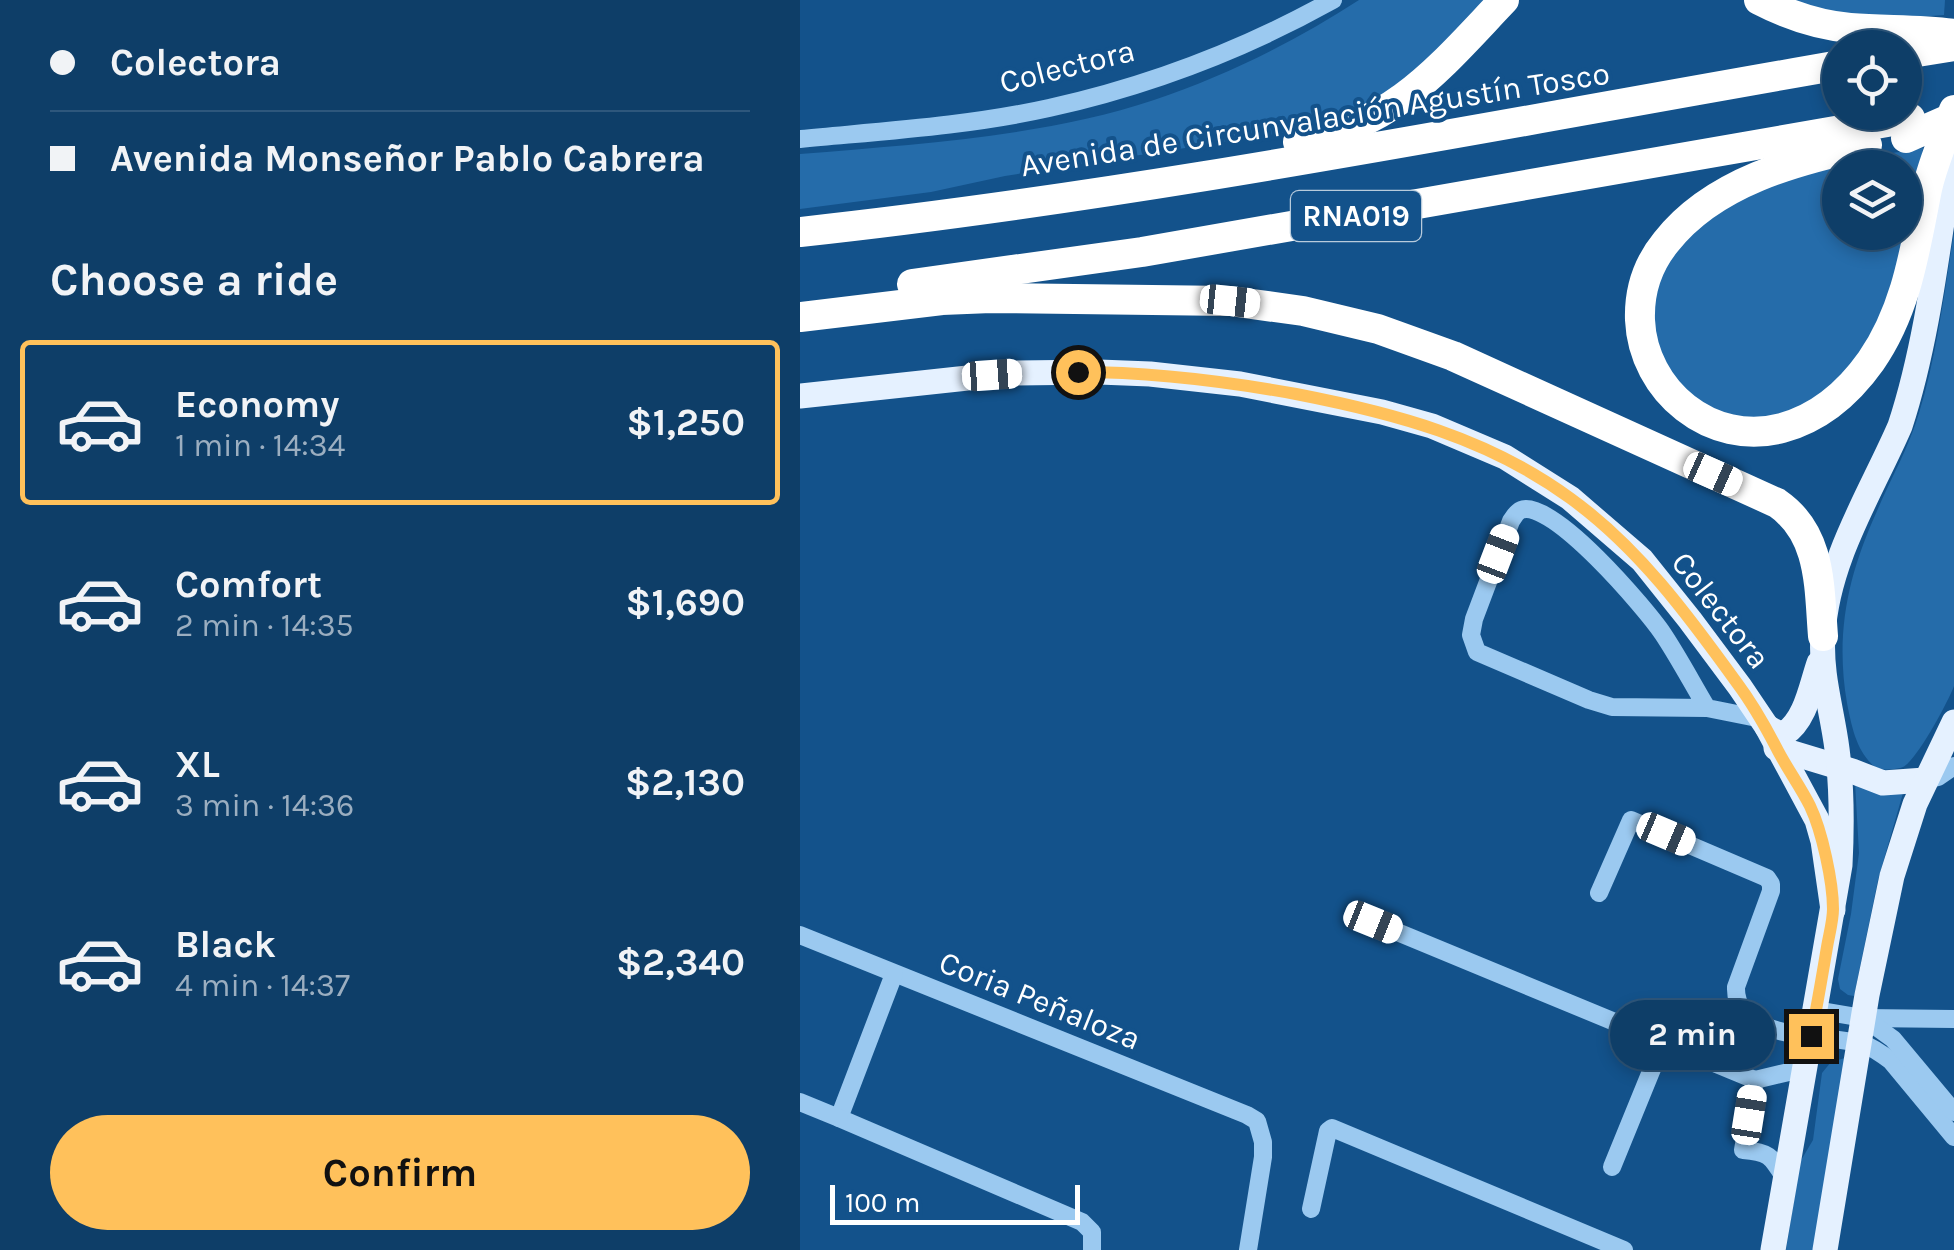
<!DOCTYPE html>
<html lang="en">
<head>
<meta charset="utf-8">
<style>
	body { margin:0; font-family:Karla,sans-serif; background:#17456e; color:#f1f3f6; height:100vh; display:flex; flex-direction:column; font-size:38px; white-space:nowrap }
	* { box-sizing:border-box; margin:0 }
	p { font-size:32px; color:#9baec0 }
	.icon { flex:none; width:55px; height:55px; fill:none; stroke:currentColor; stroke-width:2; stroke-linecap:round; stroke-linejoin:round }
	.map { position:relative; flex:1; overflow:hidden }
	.panel { display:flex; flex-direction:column; background:#0e3e68; width:800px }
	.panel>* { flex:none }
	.top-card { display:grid; align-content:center; height:220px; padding:0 50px; background:#0e3e68 }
	.buttons { position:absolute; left:1022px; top:30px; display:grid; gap:20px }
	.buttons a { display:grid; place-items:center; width:100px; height:100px; border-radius:50%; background:#0e3e68; box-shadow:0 5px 15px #0003,0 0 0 2px #2e577c; font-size:50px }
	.scale { position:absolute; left:30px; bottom:25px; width:250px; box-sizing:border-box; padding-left:10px; border:5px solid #fff; border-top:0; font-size:28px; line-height:35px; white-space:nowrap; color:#fff; -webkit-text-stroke:8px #13528b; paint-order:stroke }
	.end { position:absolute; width:45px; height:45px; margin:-22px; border:12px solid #ffc15b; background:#111; box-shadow:0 0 0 5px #111 }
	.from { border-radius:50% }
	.bubble { position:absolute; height:70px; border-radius:35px; background:#0e3e68; box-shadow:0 5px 15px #0003,0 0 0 2px #2e577c; font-size:32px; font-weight:700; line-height:70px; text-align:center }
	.car { position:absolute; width:30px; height:60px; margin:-30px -15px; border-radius:12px; box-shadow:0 0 8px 2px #0007; background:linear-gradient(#fff 24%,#345 0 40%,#fff 0 76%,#345 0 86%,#fff 0) }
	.top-card b { display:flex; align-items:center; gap:35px; height:95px; font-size:38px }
	.top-card b+b { border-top:2px solid #2e577c }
	.top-card i { width:25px; height:25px; background:#f1f3f6 }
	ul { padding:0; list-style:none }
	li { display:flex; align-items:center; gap:30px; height:165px; margin:0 20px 15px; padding:0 30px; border:5px solid transparent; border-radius:10px }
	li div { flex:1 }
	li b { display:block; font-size:38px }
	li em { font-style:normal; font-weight:700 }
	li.current { border-color:#ffc15b }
	li>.icon { width:90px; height:90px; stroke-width:1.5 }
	h2 { padding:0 50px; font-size:45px; line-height:120px }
	.button { display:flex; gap:20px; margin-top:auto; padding:20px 50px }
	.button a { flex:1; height:115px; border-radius:60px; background:#ffc15b; color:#111; font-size:40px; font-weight:700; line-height:115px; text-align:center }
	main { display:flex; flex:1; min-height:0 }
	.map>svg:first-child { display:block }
	.green { fill:#256caa; fill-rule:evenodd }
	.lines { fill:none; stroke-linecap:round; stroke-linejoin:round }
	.minor { stroke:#9bc9f0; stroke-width:18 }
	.major { stroke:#e5f1ff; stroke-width:25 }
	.highway { stroke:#fff; stroke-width:30 }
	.highway-bridge { stroke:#fff; stroke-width:30 }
	.route { stroke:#ffc15b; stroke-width:12 }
	.labels { text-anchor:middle; stroke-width:8; stroke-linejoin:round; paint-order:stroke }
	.shield { fill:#13528b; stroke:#b8cbdc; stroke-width:2.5 }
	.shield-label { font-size:30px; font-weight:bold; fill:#fff }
	.street-label { font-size:32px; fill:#fff; stroke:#13528b }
</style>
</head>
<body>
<main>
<section class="panel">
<div class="top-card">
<b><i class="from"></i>Colectora</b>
<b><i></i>Avenida Monseñor Pablo Cabrera</b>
</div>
<h2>Choose a ride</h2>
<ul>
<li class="current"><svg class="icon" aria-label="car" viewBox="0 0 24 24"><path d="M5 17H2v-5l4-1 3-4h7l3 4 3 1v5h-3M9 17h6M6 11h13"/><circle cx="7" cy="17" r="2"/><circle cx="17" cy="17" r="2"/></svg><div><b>Economy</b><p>1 min · 14:34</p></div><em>$1,250</em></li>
<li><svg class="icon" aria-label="car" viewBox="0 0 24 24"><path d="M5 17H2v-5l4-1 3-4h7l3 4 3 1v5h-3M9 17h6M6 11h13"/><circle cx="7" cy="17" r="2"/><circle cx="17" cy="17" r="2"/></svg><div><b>Comfort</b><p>2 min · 14:35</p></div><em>$1,690</em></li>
<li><svg class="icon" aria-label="car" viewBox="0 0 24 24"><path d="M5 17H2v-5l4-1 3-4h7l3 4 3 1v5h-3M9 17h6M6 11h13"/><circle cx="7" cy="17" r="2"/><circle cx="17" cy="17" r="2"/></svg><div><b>XL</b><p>3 min · 14:36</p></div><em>$2,130</em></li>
<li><svg class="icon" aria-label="car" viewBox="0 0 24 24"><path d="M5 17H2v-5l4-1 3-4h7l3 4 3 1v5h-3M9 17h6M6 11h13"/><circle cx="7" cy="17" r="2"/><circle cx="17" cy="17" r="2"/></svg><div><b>Black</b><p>4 min · 14:37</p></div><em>$2,340</em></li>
</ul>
<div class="button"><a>Confirm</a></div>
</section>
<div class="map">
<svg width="1154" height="1250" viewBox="0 0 1154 1250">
	<rect width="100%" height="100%" fill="#13528b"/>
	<!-- green -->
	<g class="green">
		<path d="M559,0H692L605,84L520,127L205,176L131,192L0,209V154C116,144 243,137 354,100C426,76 496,41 559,0Z"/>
		<polygon points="991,0 1145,0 1144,15 1118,17 1034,13"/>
		<path d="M1123,148C1116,214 1099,301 1060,357C1050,371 1035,383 1022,393C902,480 780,312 909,218C971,172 1049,160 1123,148ZM1040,168H1105V232H1040Z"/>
		<path d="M1154,233V686C1148,702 1117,760 1103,767C1096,770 1086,769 1079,770C1057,755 1052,728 1047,703C1035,633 1048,575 1077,511C1091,478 1109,447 1119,413C1137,355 1144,293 1154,233Z"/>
		<polygon points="1055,782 1103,793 1078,880 1054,996 1048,995 1040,989 1038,979 1051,914 1059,853"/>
		<polygon points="1045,1058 1013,1250 986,1250 1000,1162 1013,1140 1022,1073 1031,1062"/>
	</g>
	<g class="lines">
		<!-- minor -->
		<g class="minor">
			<path d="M0,139C83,131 168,126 249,108C348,86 445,49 533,0"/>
			<path d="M907,708L812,707L789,700L677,652L671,635L674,619L711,521C714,517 716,512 721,510C751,497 847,610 863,634C879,658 892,683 907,708L962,719"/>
			<polyline points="1125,780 1138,777 1154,766"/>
			<path d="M799,893L831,820L967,878L971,884V891L936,987C934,1042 1027,1034 1063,1044C1074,1048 1082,1054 1091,1061L1154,1137"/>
			<path d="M573,922L955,1080L943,1150C969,1152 971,1156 984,1177"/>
			<polyline points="0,935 447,1115 457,1121 463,1142 463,1157 448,1250"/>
			<polyline points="94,974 39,1118 282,1222 292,1232 292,1250"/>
			<polyline points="1016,1010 1063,1018 1154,1019"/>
			<polyline points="1064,1018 1093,1039 1154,1112"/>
			<polyline points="955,1080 1006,1068"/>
			<polyline points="0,1102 39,1118"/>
			<polyline points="812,1167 863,1042"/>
			<polyline points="511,1209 528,1131 532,1128 824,1250"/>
		</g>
		<!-- major -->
		<g class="major">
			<polyline points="0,396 214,373 299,372 350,374 440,384 582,412 632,426 705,457 770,498 842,560 890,620 940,687 967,727 1017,820 1023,841 1033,910"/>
			<path d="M967,727L976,732L984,734C1006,720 1011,686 1019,663"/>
			<polyline points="976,748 1052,771 1083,783 1125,780"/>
			<path d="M973,1250L1040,865C1042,826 1042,787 1037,749C1032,710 1020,674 1023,635C1027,560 1071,493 1100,426C1129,338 1139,235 1154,143"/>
			<polyline points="1025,1250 1067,995 1092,876 1115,804 1154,722"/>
		</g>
		<!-- highway -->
		<g class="highway">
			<path d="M959,0C988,15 1018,25 1050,28C1085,31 1119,29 1154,34"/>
			<polyline points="1105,54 1154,46"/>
			<path d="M498,142C595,125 640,67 704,0"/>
			<path d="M1067,145C996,160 913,182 866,242C848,264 839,291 840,320C843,391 911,447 982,428C1019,418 1049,392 1071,361C1107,309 1115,249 1127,189C1133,162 1145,136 1154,110"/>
			<path d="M0,232C349,194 694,125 1040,65"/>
			<polyline points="112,284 342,252 1110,118"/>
			<path d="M0,317L142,300L191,298L430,301L503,311L578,329L653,356L977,503C1022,534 1019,587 1023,636"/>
		</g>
		<!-- highway-bridge -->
		<polyline class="highway-bridge" points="1106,138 1154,117"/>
	</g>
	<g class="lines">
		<!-- route -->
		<path class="route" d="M278,372C351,372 424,381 496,394C594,413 688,438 770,498C838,547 888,615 937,683C952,703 964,724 976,747C986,767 1000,786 1010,806C1022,831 1033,882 1033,909C1033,921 1029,935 1027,947C1022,977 1017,1006 1011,1036"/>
	</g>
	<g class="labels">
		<!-- shield labels -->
		<rect class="shield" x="491" y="191" width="130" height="50" rx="8"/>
		<g class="shield-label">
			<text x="556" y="226">RNA019</text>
		</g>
		<!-- street labels -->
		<g class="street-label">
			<text transform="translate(267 66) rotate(-14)" y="11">Colectora</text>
			<text transform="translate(515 119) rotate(-9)" y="11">Avenida de Circunvalación Agustín Tosco</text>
			<text transform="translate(921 610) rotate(52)" y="11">Colectora</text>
			<text transform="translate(240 1000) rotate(22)" y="11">Coria Peñaloza</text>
		</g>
	</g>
</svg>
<div class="buttons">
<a><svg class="icon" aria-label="locate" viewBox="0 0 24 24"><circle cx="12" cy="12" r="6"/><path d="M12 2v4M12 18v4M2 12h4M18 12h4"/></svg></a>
<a><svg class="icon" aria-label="layers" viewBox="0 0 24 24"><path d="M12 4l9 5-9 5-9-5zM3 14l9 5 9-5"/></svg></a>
</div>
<div class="scale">100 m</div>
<i class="end from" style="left:278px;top:372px"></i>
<i class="end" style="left:1011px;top:1036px"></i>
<div class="bubble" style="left:810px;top:1000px;width:165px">2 min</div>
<i class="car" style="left:430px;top:301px;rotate:96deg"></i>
<i class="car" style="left:192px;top:375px;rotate:86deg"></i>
<i class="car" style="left:913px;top:474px;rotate:114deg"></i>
<i class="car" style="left:698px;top:554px;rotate:21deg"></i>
<i class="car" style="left:866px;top:834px;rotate:113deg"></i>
<i class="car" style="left:573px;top:922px;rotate:112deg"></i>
<i class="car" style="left:949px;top:1115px;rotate:9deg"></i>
</div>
</main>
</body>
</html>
